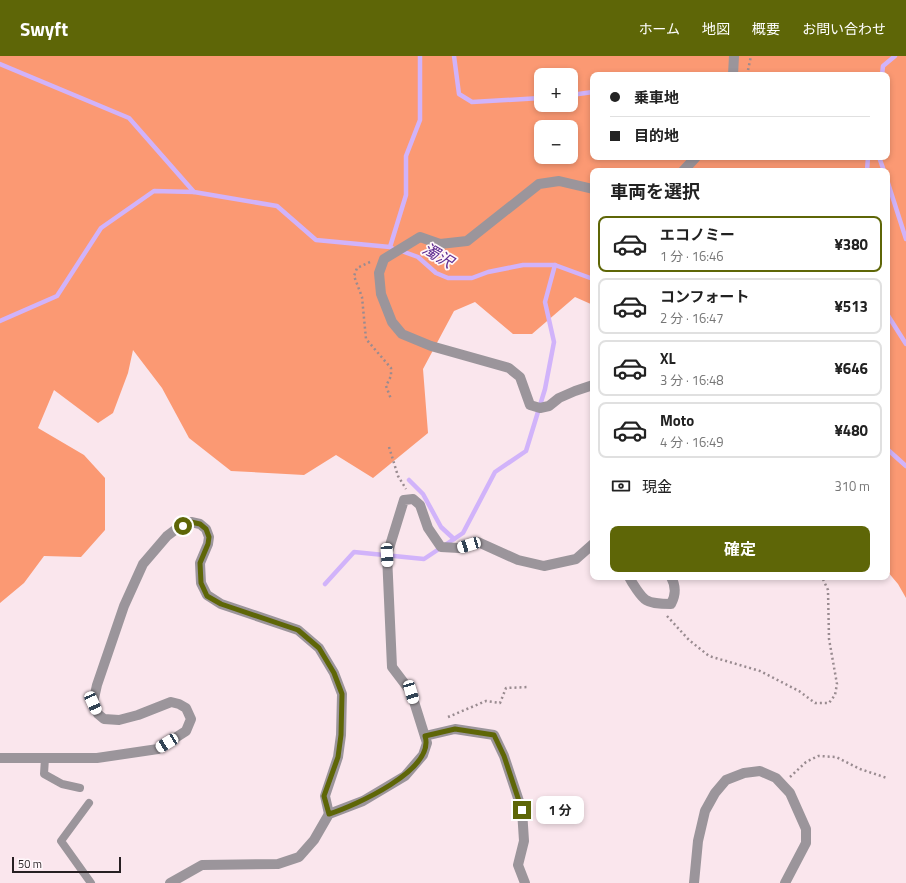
<!DOCTYPE html>
<html lang="ja">
<head>
<meta charset="utf-8">
<style>
	body { margin:0; font-family:"Titillium Web","Noto Sans JP",sans-serif; background:#f6f6f6; color:#222; height:100vh; display:flex; flex-direction:column; font-size:15px; white-space:nowrap }
	* { box-sizing:border-box; margin:0 }
	p { font-size:13px; color:#767676 }
	.icon { flex:none; width:22px; height:22px; fill:none; stroke:currentColor; stroke-width:2; stroke-linecap:round; stroke-linejoin:round }
	.map { position:relative; flex:1; overflow:hidden }
	.panel { position:absolute; left:590px; top:112px; width:300px; height:412px; display:flex; flex-direction:column; background:#fff; border-radius:8px; box-shadow:0 2px 6px #0003 }
	.panel>* { flex:none }
	.top-card { position:absolute; left:590px; top:16px; width:300px; height:88px; border-radius:8px; box-shadow:0 2px 6px #0003; display:grid; align-content:center; height:88px; padding:0 20px; background:#fff }
	.fabs { position:absolute; left:534px; top:12px; display:grid; gap:8px }
	.fabs a { display:grid; place-items:center; width:44px; height:44px; border-radius:8px; background:#fff; box-shadow:0 2px 6px #0003; font-size:20px }
	.scale { position:absolute; left:12px; bottom:10px; width:109px; box-sizing:border-box; padding-left:4px; border:2px solid #261f22; border-top:0; font-size:11px; line-height:14px; white-space:nowrap; color:#261f22; -webkit-text-stroke:3px #fff7fa; paint-order:stroke }
	.end { position:absolute; width:18px; height:18px; margin:-9px; border:5px solid #5e6607; background:#fff; box-shadow:0 0 0 2px #fff }
	.from { border-radius:50% }
	.bubble { position:absolute; height:28px; border-radius:8px; background:#fff; box-shadow:0 2px 6px #0003; font-size:13px; font-weight:700; line-height:28px; text-align:center }
	.car { position:absolute; width:12px; height:24px; margin:-12px -6px; border-radius:5px; box-shadow:0 0 3px 1px #0007; background:linear-gradient(#fff 24%,#345 0 40%,#fff 0 76%,#345 0 86%,#fff 0) }
	.top-card b { display:flex; align-items:center; gap:14px; height:38px; font-size:15px }
	.top-card b+b { border-top:1px solid #e0e0e0 }
	.top-card i { width:10px; height:10px; background:#222 }
	ul { padding:0; list-style:none }
	li { display:flex; align-items:center; gap:12px; height:56px; margin:0 8px 6px; padding:0 12px; border:2px solid #e0e0e0; border-radius:8px }
	li div { flex:1 }
	li b { display:block; font-size:15px }
	li em { font-style:normal; font-weight:700 }
	li.selected { border-color:#5e6607 }
	li>.icon { width:36px; height:36px; stroke-width:1.5 }
	h2 { padding:0 20px; font-size:18px; line-height:48px }
	.pay { display:flex; align-items:center; gap:10px; height:44px; padding:0 20px; font-size:15px }
	.pay p { margin-inline-start:auto }
	.primary-button { display:flex; gap:8px; margin-top:auto; padding:8px 20px }
	.primary-button a { flex:1; height:46px; border-radius:8px; background:#5e6607; color:#fff; font-size:16px; font-weight:700; line-height:46px; text-align:center }
	header { display:flex; align-items:center; gap:24px; box-sizing:border-box; height:56px; padding:0 20px; background:#5e6607; color:#fff }
	header strong { font-size:19px }
	nav { display:flex; gap:22px; margin-inline-start:auto; font-size:14px }
	.map>svg:first-child { display:block }
	.forest { fill:#fb9973; fill-rule:evenodd }
	.lines { fill:none; stroke-linecap:round; stroke-linejoin:round }
	.stream { stroke:#d1b3fa; stroke-width:4.5 }
	.path { stroke:#998b90; stroke-width:2.5; stroke-dasharray:2 3; stroke-linecap:butt }
	.service { stroke:#9b959b; stroke-width:8 }
	.minor { stroke:#9b959b; stroke-width:10 }
	.route { stroke:#5e6607; stroke-width:5 }
	.labels { text-anchor:middle; stroke-width:3.5; stroke-linejoin:round; paint-order:stroke }
	.water-label { font-size:16px; font-style:italic; fill:#5f2b90; stroke:#fff7fa }
</style>
</head>
<body>
<header>
<strong>Swyft</strong>
<nav><a>ホーム</a><a>地図</a><a>概要</a><a>お問い合わせ</a></nav>
</header>
<div class="map">
<svg width="906" height="827" viewBox="0 0 906 827">
	<rect width="100%" height="100%" fill="#fae6ed"/>
	<!-- forest -->
	<path class="forest" d="M0,0H906V542L898,528L887,515V115H593V249L575,241L532,278H513L475,246L454,255L423,313L428,377L373,422L336,399L304,419L231,415L189,382L162,332L133,294L128,317L113,357L98,367L54,334L38,372L84,399L105,422V474L81,501L44,500L24,527L0,547ZM541,19H571V49H541ZM593,19H887V101H593ZM541,71H571V101H541Z"/>
	<g class="lines">
		<!-- stream -->
		<g class="stream">
			<polyline points="454,0 459,38 472,46 541,42"/>
			<polyline points="0,8 129,62 194,136 277,150 316,184 390,191"/>
			<polyline points="882,19 883,10 895,0"/>
			<polyline points="571,39 593,36"/>
			<polyline points="879,101 884,115"/>
			<polyline points="867,115 868,101"/>
			<polyline points="887,124 906,183"/>
			<polyline points="392,192 390,191 406,139 406,100 420,64 420,0"/>
			<polyline points="399,194 418,201 436,217 448,222 472,222 488,216 523,209 555,209 593,223"/>
			<polyline points="887,258 906,288"/>
			<polyline points="0,265 57,240 101,172 154,135 194,136"/>
			<polyline points="887,393 906,410"/>
			<polyline points="409,424 423,438 441,471 454,483"/>
			<polyline points="325,528 354,496 424,503 463,477 495,416 526,395 545,333 554,286 545,246 555,209"/>
		</g>
		<!-- path -->
		<g class="path">
			<polyline points="747,19 751,0"/>
			<polyline points="370,206 357,212 354,220 362,241 366,283 391,312 391,320 386,330 391,343"/>
			<polyline points="389,391 398,420 406,433"/>
			<polyline points="667,560 689,584 709,600 760,615 799,635 815,647 829,647 835,639 837,628 829,583 828,534 822,521"/>
			<polyline points="448,661 486,645 500,647 506,632 529,631"/>
			<polyline points="790,721 806,706 818,700 836,701 860,713 887,722"/>
		</g>
		<!-- service -->
		<g class="service">
			<polyline points="45,702 44,718 62,728 80,732"/>
			<polyline points="89,747 61,785 91,827"/>
		</g>
		<!-- minor -->
		<g class="minor">
			<polyline points="733,19 734,0"/>
			<polyline points="683,115 696,101"/>
			<polyline points="593,133 559,125 539,128 467,185 440,188 420,181 384,203 379,217 381,238 392,266 402,278 431,290 509,312 520,321 530,349 540,352 549,350 559,342 575,335 593,329"/>
			<path d="M629,521C632,527 641,541 646,544C652,548 663,548 671,548C676,539 676,530 671,521"/>
			<polyline points="425,680 455,673 494,679 504,700 522,754 524,785 518,809 525,827"/>
			<polyline points="0,702 97,702 158,693 186,675 191,663 186,652 179,648 171,646 138,659 119,664 104,663 98,658 93,647 97,629 124,550 143,508 167,480 175,474 191,466 200,468 206,473 209,481 208,488 200,507 201,527 207,539 221,548 298,574 319,592 334,617 342,638 341,679 338,701 325,740 329,758"/>
			<polyline points="170,827 202,809 278,808 299,801 314,784 329,758 363,745 405,720 423,699 427,687 411,636 392,611 387,499 404,444 413,443 420,449 428,472 441,491 459,492 478,486 518,504 544,510 576,503 593,488"/>
			<polyline points="694,827 698,785 705,755 715,737 726,724 744,717 760,715 776,722 790,737 806,773 806,787 785,827"/>
		</g>
	</g>
	<g class="lines">
		<!-- route -->
		<path class="route" d="M183,470L191,466L200,468L206,473L209,481L208,488L200,507L201,527L207,540L221,548L298,574L319,592L334,617L342,638L341,679L338,701L324,740L329,758C354,750 436,714 425,680L455,673L494,679L504,700L522,754"/>
	</g>
	<g class="labels">
		<!-- water labels -->
		<g class="water-label">
			<text transform="translate(438 199) rotate(31)" y="6">濁沢</text>
		</g>
	</g>
</svg>
<div class="fabs">
<a>+</a>
<a>−</a>
</div>
<div class="scale">50 m</div>
<i class="end from" style="left:183px;top:470px"></i>
<i class="end" style="left:522px;top:754px"></i>
<div class="bubble" style="left:536px;top:740px;width:48px">1 分</div>
<i class="car" style="left:469px;top:489px;rotate:253deg"></i>
<i class="car" style="left:387px;top:499px;rotate:177deg"></i>
<i class="car" style="left:411px;top:636px;rotate:163deg"></i>
<i class="car" style="left:93px;top:647px;rotate:156deg"></i>
<i class="car" style="left:167px;top:687px;rotate:238deg"></i>
<div class="top-card">
<b><i class="from"></i>乗車地</b>
<b><i></i>目的地</b>
</div>
<section class="panel">
<h2>車両を選択</h2>
<ul>
<li class="selected"><svg class="icon" aria-label="car" viewBox="0 0 24 24"><path d="M5 17H2v-5l4-1 3-4h7l3 4 3 1v5h-3M9 17h6M6 11h13"/><circle cx="7" cy="17" r="2"/><circle cx="17" cy="17" r="2"/></svg><div><b>エコノミー</b><p>1 分 · 16:46</p></div><em>¥380</em></li>
<li><svg class="icon" aria-label="car" viewBox="0 0 24 24"><path d="M5 17H2v-5l4-1 3-4h7l3 4 3 1v5h-3M9 17h6M6 11h13"/><circle cx="7" cy="17" r="2"/><circle cx="17" cy="17" r="2"/></svg><div><b>コンフォート</b><p>2 分 · 16:47</p></div><em>¥513</em></li>
<li><svg class="icon" aria-label="car" viewBox="0 0 24 24"><path d="M5 17H2v-5l4-1 3-4h7l3 4 3 1v5h-3M9 17h6M6 11h13"/><circle cx="7" cy="17" r="2"/><circle cx="17" cy="17" r="2"/></svg><div><b>XL</b><p>3 分 · 16:48</p></div><em>¥646</em></li>
<li><svg class="icon" aria-label="car" viewBox="0 0 24 24"><path d="M5 17H2v-5l4-1 3-4h7l3 4 3 1v5h-3M9 17h6M6 11h13"/><circle cx="7" cy="17" r="2"/><circle cx="17" cy="17" r="2"/></svg><div><b>Moto</b><p>4 分 · 16:49</p></div><em>¥480</em></li>
</ul>
<div class="pay"><svg class="icon" aria-label="cash" viewBox="0 0 24 24"><path d="M3 7h18v10H3z"/><circle cx="12" cy="12" r="2"/></svg>現金<p>310 m</p></div>
<div class="primary-button"><a>確定</a></div>
</section>
</div>
</body>
</html>
